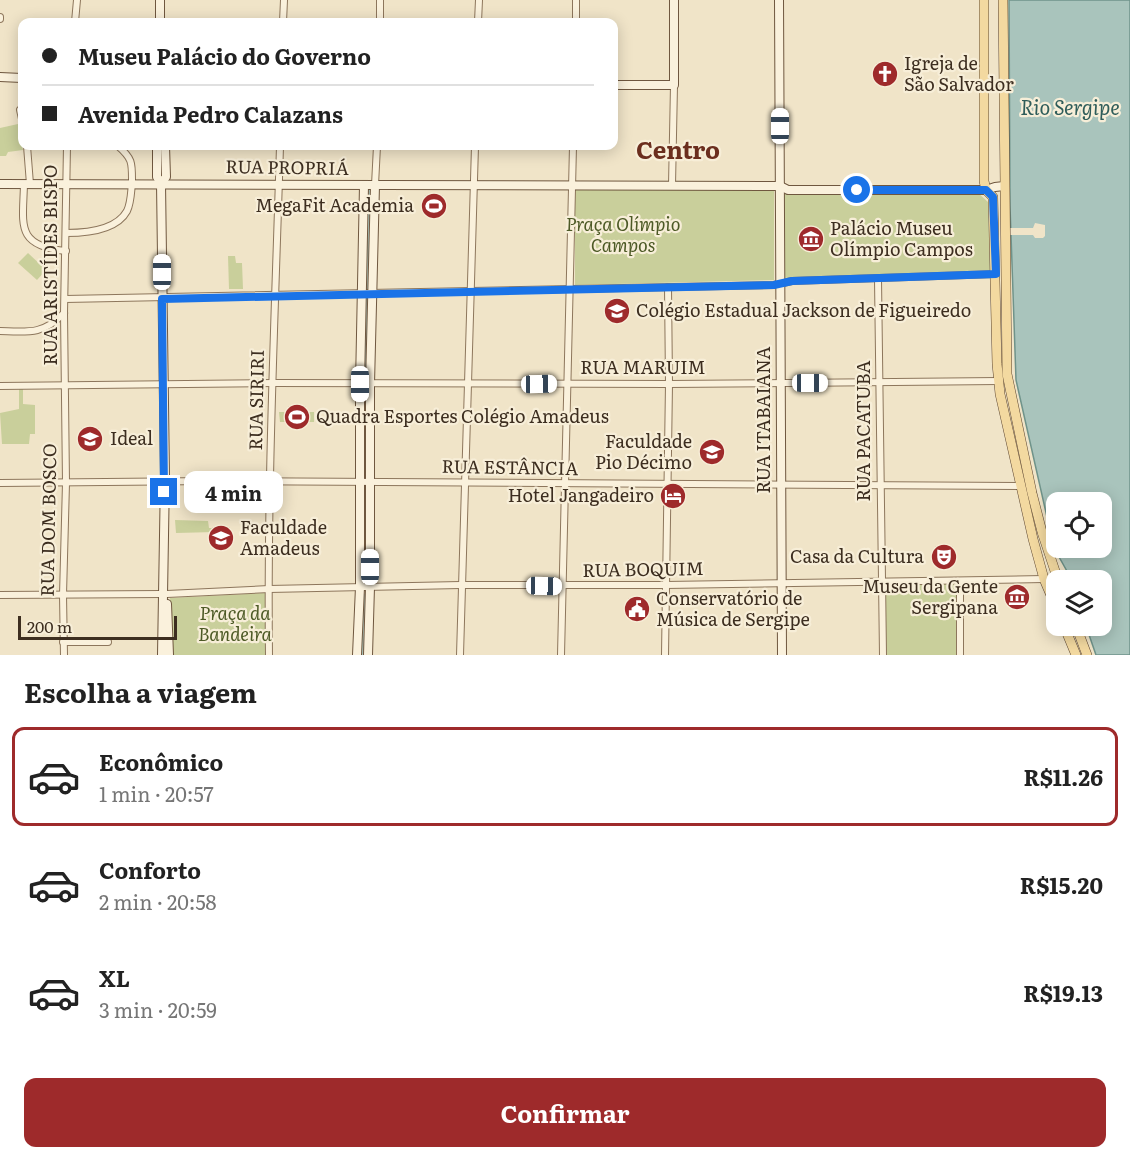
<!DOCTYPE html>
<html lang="pt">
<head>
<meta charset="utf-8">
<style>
	body { margin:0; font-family:Literata,serif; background:#f2f2f2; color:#222; height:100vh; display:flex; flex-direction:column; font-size:22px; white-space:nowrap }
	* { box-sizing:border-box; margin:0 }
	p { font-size:20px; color:#767676 }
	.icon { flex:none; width:33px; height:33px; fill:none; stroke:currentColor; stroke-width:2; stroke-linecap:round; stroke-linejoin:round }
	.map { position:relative; height:655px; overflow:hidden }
	.panel { display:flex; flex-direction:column; background:#fff; flex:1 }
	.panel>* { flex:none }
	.hud { position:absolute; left:18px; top:18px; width:600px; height:132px; border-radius:12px; box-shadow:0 3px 15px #0003; display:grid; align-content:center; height:132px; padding:0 24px; background:#fff }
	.tools { position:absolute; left:1046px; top:492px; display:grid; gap:12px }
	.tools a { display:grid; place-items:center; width:66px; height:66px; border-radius:12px; background:#fff; box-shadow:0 3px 15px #0003; font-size:30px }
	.scale { position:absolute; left:18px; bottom:15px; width:159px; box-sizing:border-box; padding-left:6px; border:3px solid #3d2e20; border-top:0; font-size:16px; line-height:21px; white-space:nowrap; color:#3d2e20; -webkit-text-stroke:4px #f7eed8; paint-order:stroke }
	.end { position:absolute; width:27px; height:27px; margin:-14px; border:8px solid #1a73e8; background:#fff; box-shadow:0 0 0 3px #fff }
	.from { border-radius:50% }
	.bubble { position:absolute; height:42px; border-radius:12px; background:#fff; box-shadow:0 3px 15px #0003; font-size:20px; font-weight:700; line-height:42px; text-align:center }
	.car { position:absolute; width:18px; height:36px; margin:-18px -9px; border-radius:8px; box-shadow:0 0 4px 2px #0007; background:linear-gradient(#fff 24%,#345 0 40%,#fff 0 76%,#345 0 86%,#fff 0) }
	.hud b { display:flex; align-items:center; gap:21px; height:57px; font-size:22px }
	.hud b+b { border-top:2px solid #e0e0e0 }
	.hud i { width:15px; height:15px; background:#222 }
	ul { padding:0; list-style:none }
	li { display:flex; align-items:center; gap:18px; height:99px; margin:0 12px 9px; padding:0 12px; border:3px solid transparent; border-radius:12px }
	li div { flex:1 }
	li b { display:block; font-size:22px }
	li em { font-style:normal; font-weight:700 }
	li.on { border-color:#9e2a2b }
	li>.icon { width:54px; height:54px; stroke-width:1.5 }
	h2 { padding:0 24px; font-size:27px; line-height:72px }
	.button { display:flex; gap:12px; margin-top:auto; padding:12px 24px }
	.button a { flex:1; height:69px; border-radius:12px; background:#9e2a2b; color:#fff; font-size:24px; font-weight:700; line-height:69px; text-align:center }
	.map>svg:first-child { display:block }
	.green { fill:#c9cf9b }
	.water { fill:#a9c4bc; stroke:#6f938a; stroke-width:1.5; fill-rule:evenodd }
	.pier { fill:#f0e4c8 }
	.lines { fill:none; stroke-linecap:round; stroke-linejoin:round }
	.canal { stroke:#a9c4bc; stroke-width:5 }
	.street-casing { stroke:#8d765c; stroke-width:8 }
	.secondary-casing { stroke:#6f573f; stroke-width:10 }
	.primary-casing { stroke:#5b4430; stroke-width:10 }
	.street { stroke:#faf1dc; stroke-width:6 }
	.secondary { stroke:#faf1dc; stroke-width:8 }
	.primary { stroke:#f3d9a0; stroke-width:9 }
	.route { stroke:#1a73e8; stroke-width:8 }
	.labels { text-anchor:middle; stroke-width:4.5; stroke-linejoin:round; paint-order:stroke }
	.poi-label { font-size:18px; fill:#3d2e20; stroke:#f7eed8; text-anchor:start }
	.street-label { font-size:18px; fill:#3d2e20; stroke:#f7eed8 }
	.park-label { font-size:18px; font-style:italic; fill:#4d5a26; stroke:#f7eed8 }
	.water-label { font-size:20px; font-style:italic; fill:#2f5d5a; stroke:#f7eed8 }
	.district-label { font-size:24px; font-weight:bold; fill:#6b2e1e; stroke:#f7eed8 }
</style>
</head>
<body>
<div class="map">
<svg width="1130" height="655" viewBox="0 0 1130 655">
	<rect width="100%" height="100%" fill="#f0e4c8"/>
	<!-- green -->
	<g class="green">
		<polygon points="18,124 23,150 8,152 6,156 0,156 0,128"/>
		<polygon points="575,188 774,190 774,280 575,285"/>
		<polygon points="978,193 988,202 990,270 782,278 782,194"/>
		<polygon points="28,253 46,270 37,280 18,263"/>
		<polygon points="228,256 235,256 236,263 242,263 243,289 229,289"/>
		<polygon points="19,389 23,389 23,404 35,405 35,434 30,434 29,444 2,444 0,413 19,409"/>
		<polygon points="279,412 314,412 314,422 280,422"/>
		<polygon points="175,520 208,521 209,528 215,528 215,532 176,533"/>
		<polygon points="957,583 958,655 886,655 883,585"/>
		<polygon points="265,593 266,655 172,655 170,598"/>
	</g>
	<!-- water -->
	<path class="water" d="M1009,0H1130V655H1096L1086,626H1101V580H1072L1054,548L1016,380L1010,206ZM1056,502H1101V548H1056Z"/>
	<!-- pier -->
	<polygon class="pier" points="1035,223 1045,225 1045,236 1043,238 1035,238 1033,235 1010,235 1010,228 1033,228"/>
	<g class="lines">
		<!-- canal -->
		<g class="canal">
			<polyline points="364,527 368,189"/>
			<polyline points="363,655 364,596"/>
		</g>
		<!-- street casing -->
		<g class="street-casing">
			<g id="street">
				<polyline points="0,19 0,17"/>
				<polyline points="75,22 77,0"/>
				<polyline points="283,22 284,0"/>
				<polyline points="380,22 380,0"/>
				<polyline points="478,22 479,0"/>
				<polyline points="576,22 576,0"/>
				<polyline points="20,110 22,119"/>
				<polyline points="27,146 30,184"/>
				<path d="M24,184C23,225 15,246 66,251"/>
				<polyline points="375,185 377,146"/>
				<polyline points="672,185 674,85"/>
				<path d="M66,233C85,233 116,231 127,211C131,203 131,192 132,183C132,163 133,159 118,146"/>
				<polyline points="878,279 883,655"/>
				<polyline points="65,299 774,285 792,281 996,274"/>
				<path d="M0,331C28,332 43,335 64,313"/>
				<polyline points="0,386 273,383 669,384 999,381"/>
				<polyline points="0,483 211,481 1020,486"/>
				<polyline points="960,581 960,655"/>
				<polyline points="167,594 269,589 460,585 666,585 1044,579"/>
				<polyline points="0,595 162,594"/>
				<polyline points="63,642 108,642"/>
				<polyline points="64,655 63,595 66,483 64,313 67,146"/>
				<path d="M269,655C267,485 275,315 280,146"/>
				<polyline points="460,655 475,146"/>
				<polyline points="561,655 573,146"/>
				<polyline points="665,655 669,384 668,287"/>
			</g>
		</g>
		<!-- secondary casing -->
		<g class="secondary-casing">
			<g id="secondary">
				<polyline points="160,0 160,22"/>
				<polyline points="779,0 782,655"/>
				<polyline points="0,77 22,78"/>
				<polyline points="614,85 674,85 674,0"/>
				<polyline points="157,146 157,177 161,183 165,476 162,655"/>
				<polyline points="161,183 166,177 165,146"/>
				<polyline points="0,184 780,186"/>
				<polyline points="780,186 788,190 986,190 995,187 1004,186"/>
				<polyline points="167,604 169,655"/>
				<polyline points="357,655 360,587 360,384 364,185"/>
				<polyline points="368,655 370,587 370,384 375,185"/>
			</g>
		</g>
		<!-- primary casing -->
		<g class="primary-casing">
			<g id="primary">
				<polyline points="984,0 984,181 986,190 993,197 997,364 1000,394 1033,539 1044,579 1056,607"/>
				<polyline points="1003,0 1007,374 1032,493 1042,532 1058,580"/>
				<polyline points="1064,626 1076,655"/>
				<polyline points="1076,626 1087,655"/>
			</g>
		</g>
		<!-- street -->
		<use href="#street" class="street"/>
		<!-- secondary -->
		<use href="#secondary" class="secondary"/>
		<!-- primary -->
		<use href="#primary" class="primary"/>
	</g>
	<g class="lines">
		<!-- route -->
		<polyline class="route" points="164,492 162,299 774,285 792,281 996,274 993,197 986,190 857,190"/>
	</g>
	<!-- icons -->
	<defs>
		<g id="church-disc" transform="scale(1.35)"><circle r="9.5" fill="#9e2a2b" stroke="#f7eed8"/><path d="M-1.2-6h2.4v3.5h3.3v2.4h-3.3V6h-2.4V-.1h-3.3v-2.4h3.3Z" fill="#fff"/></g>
		<g id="stadium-disc" transform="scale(1.35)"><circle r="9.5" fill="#9e2a2b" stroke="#f7eed8"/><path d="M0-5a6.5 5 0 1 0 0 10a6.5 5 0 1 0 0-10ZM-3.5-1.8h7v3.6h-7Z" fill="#fff"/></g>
		<g id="museum-disc" transform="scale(1.35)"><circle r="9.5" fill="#9e2a2b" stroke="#f7eed8"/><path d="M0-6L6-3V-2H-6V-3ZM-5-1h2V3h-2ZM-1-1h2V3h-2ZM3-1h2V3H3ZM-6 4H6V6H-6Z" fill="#fff"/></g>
		<g id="school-disc" transform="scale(1.35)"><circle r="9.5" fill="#9e2a2b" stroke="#f7eed8"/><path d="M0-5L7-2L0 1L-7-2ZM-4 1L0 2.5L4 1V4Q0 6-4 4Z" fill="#fff"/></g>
		<g id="university-disc" transform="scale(1.35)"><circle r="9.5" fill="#9e2a2b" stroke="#f7eed8"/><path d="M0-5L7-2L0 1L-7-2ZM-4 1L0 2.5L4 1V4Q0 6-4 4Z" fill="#fff"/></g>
		<g id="hotel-disc" transform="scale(1.35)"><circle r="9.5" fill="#9e2a2b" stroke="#f7eed8"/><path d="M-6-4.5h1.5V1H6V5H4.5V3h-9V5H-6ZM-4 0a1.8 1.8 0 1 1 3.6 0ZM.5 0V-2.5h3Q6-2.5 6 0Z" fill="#fff"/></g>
		<g id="theatre-disc" transform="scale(1.35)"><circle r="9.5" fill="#9e2a2b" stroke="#f7eed8"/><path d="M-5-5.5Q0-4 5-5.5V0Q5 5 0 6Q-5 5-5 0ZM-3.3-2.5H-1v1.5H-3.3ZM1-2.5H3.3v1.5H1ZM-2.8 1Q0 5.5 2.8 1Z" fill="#fff"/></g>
		<g id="civic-disc" transform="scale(1.35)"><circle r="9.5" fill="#9e2a2b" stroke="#f7eed8"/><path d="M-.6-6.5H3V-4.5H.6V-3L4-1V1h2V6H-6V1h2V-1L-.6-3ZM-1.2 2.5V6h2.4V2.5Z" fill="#fff"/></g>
	</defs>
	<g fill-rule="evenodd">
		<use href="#church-disc" x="885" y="74"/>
		<use href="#stadium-disc" x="434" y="206"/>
		<use href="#museum-disc" x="811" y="239"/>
		<use href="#school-disc" x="617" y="311"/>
		<use href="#stadium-disc" x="297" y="417"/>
		<use href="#school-disc" x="90" y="439"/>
		<use href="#university-disc" x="712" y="452"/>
		<use href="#hotel-disc" x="673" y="496"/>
		<use href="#university-disc" x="221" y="538"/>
		<use href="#theatre-disc" x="944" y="557"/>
		<use href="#museum-disc" x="1017" y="597"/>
		<use href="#civic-disc" x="637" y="609"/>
	</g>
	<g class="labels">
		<!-- poi labels -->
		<g class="poi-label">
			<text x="904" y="70">Igreja de<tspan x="904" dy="21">São Salvador</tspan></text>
			<text x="414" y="212" text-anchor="end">MegaFit Academia</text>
			<text x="830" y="235">Palácio Museu<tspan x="830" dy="21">Olímpio Campos</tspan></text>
			<text x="636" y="317">Colégio Estadual Jackson de Figueiredo</text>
			<text x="316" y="423">Quadra Esportes Colégio Amadeus</text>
			<text x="110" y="445">Ideal</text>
			<text x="692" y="448" text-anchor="end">Faculdade<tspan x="692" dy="21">Pio Décimo</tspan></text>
			<text x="654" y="502" text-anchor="end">Hotel Jangadeiro</text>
			<text x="240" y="534">Faculdade<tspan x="240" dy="21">Amadeus</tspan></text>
			<text x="924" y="563" text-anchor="end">Casa da Cultura</text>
			<text x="998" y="593" text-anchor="end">Museu da Gente<tspan x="998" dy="21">Sergipana</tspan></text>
			<text x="656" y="605">Conservatório de<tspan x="656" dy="21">Música de Sergipe</tspan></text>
		</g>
		<!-- street labels -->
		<g class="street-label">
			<text transform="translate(287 168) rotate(1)" y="6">RUA PROPRIÁ</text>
			<text transform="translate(51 265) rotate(-90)" y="6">RUA ARISTÍDES BISPO</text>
			<text x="643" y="374">RUA MARUIM</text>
			<text transform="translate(257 400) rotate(-89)" y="6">RUA SIRIRI</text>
			<text transform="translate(764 420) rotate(-90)" y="6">RUA ITABAIANA</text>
			<text transform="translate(864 431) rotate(-90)" y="6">RUA PACATUBA</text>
			<text transform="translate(510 468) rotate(1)" y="6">RUA ESTÂNCIA</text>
			<text transform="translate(49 520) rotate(-89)" y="6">RUA DOM BOSCO</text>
			<text transform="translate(643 570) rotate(-1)" y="6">RUA BOQUIM</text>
		</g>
		<!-- park labels -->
		<g class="park-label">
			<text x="623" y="231">Praça Olímpio<tspan x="623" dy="21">Campos</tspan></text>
			<text x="235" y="620">Praça da<tspan x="235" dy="21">Bandeira</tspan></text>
		</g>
		<!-- water labels -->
		<g class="water-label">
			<text x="1070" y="115">Rio Sergipe</text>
		</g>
		<!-- district labels -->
		<g class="district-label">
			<text x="678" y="159">Centro</text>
		</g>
	</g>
</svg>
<div class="tools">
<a><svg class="icon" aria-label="locate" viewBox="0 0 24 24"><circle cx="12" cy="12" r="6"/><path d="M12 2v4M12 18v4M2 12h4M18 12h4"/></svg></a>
<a><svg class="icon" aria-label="layers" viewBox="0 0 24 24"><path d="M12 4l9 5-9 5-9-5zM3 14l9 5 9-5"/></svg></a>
</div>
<div class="scale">200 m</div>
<i class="end from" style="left:857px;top:190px"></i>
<i class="end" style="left:164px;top:492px"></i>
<div class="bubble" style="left:184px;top:471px;width:99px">4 min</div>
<i class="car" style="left:780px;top:126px;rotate:0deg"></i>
<i class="car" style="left:162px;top:272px;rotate:0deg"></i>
<i class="car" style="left:810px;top:383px;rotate:90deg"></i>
<i class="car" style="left:360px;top:384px;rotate:180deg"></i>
<i class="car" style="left:539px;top:384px;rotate:89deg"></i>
<i class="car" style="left:370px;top:567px;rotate:0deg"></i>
<i class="car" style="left:544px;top:586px;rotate:91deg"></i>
<div class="hud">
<b><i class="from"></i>Museu Palácio do Governo</b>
<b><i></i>Avenida Pedro Calazans</b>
</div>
</div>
<section class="panel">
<h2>Escolha a viagem</h2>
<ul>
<li class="on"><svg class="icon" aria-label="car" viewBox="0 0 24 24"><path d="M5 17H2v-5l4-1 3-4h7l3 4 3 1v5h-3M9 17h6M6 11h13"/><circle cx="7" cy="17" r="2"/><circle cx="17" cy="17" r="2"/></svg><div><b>Econômico</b><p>1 min · 20:57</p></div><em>R$11.26</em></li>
<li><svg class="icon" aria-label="car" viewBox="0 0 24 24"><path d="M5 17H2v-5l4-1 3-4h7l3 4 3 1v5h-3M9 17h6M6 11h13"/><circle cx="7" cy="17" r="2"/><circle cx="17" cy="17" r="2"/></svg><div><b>Conforto</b><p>2 min · 20:58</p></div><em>R$15.20</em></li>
<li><svg class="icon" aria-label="car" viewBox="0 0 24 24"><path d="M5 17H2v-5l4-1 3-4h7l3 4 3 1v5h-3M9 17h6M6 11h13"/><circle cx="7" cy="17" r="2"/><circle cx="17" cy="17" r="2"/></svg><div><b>XL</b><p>3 min · 20:59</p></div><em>R$19.13</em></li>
</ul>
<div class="button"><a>Confirmar</a></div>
</section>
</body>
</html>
